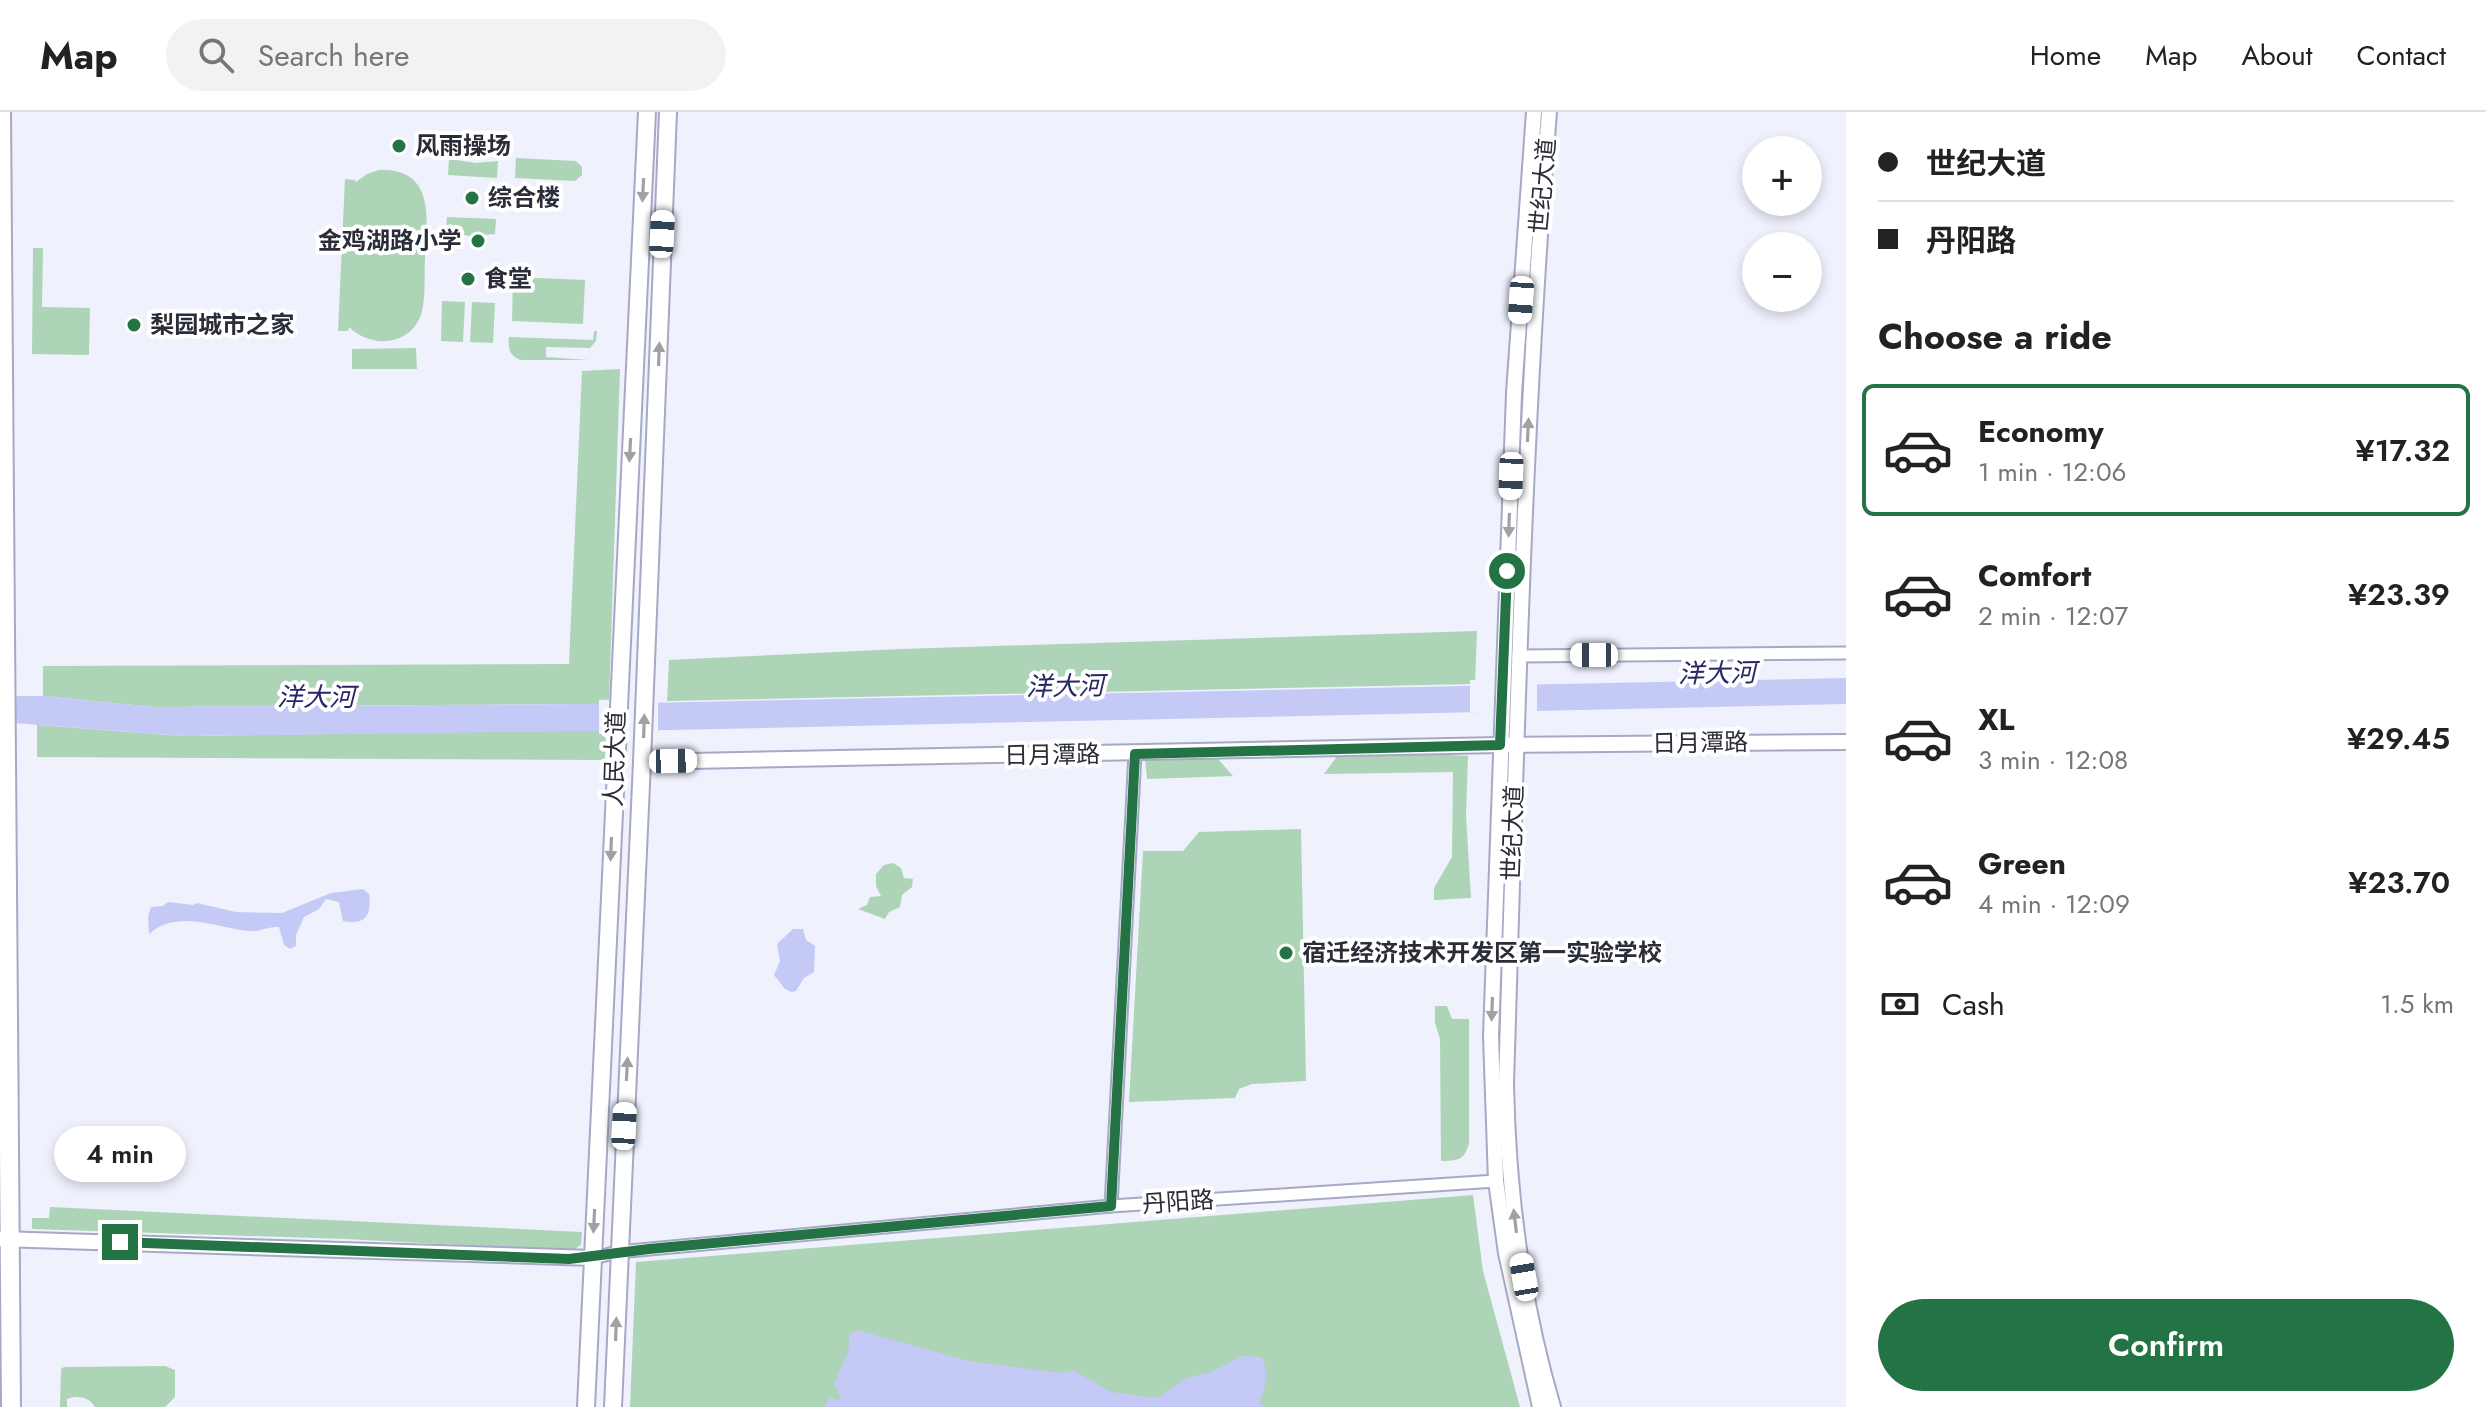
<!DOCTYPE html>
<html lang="en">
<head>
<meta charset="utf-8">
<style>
	body { margin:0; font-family:Jost,"Noto Sans SC",sans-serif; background:#f2f2f2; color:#222; height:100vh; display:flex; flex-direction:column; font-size:30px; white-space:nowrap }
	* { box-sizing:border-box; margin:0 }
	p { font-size:26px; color:#767676 }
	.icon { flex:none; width:44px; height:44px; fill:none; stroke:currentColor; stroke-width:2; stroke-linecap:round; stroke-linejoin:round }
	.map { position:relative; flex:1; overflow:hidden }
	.panel { display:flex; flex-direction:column; background:#fff; width:640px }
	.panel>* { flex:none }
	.hud { display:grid; align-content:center; height:176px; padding:0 32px; background:#fff }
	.tools { position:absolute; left:1742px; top:24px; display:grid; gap:16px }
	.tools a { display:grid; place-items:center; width:80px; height:80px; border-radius:50%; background:#fff; box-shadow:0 4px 12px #0003; font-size:40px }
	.end { position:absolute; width:36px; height:36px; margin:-18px; border:10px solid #237344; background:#fff; box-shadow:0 0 0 4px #fff }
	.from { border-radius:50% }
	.bubble { position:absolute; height:56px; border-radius:28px; background:#fff; box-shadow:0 4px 12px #0003; font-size:26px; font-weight:600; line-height:56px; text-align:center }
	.car { position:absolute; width:24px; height:48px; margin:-24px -12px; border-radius:10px; box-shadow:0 0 6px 2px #0007; background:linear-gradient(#fff 24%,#345 0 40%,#fff 0 76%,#345 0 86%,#fff 0) }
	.hud b { display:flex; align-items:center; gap:28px; height:76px; font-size:30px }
	.hud b+b { border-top:2px solid #e0e0e0 }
	.hud i { width:20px; height:20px; background:#222 }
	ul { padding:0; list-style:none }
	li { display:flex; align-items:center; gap:24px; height:132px; margin:0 16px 12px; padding:0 16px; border:4px solid transparent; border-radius:12px }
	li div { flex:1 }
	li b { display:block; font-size:30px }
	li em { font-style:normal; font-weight:600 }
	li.current { border-color:#237344 }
	li>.icon { width:72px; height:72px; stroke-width:1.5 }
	h2 { padding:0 32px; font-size:36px; line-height:96px }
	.pay { display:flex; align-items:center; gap:20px; height:88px; padding:0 32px; font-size:30px }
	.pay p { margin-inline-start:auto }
	.primary-button { display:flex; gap:16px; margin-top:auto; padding:16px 32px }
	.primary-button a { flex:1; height:92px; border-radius:48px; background:#237344; color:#fff; font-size:32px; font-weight:600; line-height:92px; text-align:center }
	header { display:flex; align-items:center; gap:48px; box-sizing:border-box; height:112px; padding:0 40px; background:#fff; border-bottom:2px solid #e0e0e0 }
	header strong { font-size:38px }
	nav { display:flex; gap:44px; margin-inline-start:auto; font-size:28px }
	.search { width:560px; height:72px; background:#f2f2f2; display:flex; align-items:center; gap:20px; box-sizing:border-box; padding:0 28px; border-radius:44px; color:#767676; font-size:30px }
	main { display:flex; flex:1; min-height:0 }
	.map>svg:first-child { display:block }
	.green { fill:#add4b7 }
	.water { fill:#c4c9f6 }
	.pier { fill:#eff1fd }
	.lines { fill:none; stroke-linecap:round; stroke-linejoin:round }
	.minor-casing { stroke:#a6a9c6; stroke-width:15 }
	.tertiary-casing { stroke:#a6a9c6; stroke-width:18 }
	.secondary-casing { stroke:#a6a9c6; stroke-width:20 }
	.trunk-casing { stroke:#a6a9c6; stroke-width:22 }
	.minor { stroke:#fff; stroke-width:11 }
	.tertiary { stroke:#fff; stroke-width:14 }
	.secondary { stroke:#fff; stroke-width:16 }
	.trunk { stroke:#fff; stroke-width:18 }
	.oneway { fill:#a0a0a5 }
	.route { stroke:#237344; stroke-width:10 }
	.poi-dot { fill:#237344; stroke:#fff; stroke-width:3 }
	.labels { text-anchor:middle; stroke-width:8; stroke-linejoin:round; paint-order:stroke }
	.poi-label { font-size:24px; font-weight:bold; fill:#2b2d38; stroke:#fff; text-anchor:start }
	.street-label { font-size:24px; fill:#2b2d38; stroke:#fff }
	.water-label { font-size:26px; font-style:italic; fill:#282665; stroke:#fff }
</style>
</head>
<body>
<header>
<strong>Map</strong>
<div class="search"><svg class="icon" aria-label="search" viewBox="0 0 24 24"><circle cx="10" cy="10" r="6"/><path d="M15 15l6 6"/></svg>Search here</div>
<nav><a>Home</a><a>Map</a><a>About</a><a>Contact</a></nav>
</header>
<main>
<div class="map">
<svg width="1846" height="1295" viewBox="0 0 1846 1295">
	<rect width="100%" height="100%" fill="#eff1fd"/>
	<!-- green -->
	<g class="green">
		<polygon points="516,46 576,49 582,55 582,63 575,69 515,66"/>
		<polygon points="449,47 476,51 498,49 497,66 448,63"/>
		<path d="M379,58C436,55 427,109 425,147C424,164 426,187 421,203C409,235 370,236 349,215L348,219H338L345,67L355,68L356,70L367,62Z"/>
		<polygon points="447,105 496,107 495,122 469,124 446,119"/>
		<polygon points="33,136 43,136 42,195 90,196 89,243 32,242"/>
		<polygon points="513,165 585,168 583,212 512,209"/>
		<polygon points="442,189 465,190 463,230 441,229"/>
		<polygon points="472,190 495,191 493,231 470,230"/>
		<path d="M594,219H597L596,229L590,236L546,235V245L589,248H521C509,244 508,236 509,225L593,228Z"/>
		<polygon points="416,236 417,257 352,257 352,237"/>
		<polygon points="620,257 609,590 599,592 154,595 43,584 43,554 569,552 582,259"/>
		<polygon points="1477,519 1475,572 667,589 669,548 901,537"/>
		<polygon points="37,613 184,624 606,618 605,648 37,645"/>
		<polygon points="1426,642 1468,644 1466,703 1471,786 1434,788 1434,776 1452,745 1453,660 1324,662 1338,643"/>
		<polygon points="1217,646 1233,664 1147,667 1145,647"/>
		<polygon points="1301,717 1306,969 1252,972 1239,977 1235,986 1129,990 1143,739 1183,739 1199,720"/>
		<polygon points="893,751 901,756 904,766 913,767 912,775 902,783 900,795 889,800 885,807 858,797 867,793 870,785 881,784 876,774 876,762 884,753"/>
		<path d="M1435,894H1447L1452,907H1469V1031C1465,1048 1457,1049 1441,1049L1440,927L1435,911Z"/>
		<polygon points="1473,1083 1483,1159 1520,1295 630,1295 636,1150"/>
		<polygon points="50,1095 582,1120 581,1133 572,1139 346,1127 32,1117 32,1106 49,1106"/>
		<path d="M165,1254L175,1258V1285L165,1295H95C89,1285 78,1283 67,1287V1295H60L61,1257L64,1255Z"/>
	</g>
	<!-- water -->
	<g class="water">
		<polygon points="1846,566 1846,592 671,618 184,624 0,610 0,584 43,584 154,595 599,592"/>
		<path d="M363,777L369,782C372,802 366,814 343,809L339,790L326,787L319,797L304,805L296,823V834L290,837L284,833L279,815C268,814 260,820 249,819C213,815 177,797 149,822L148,805L151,795L163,794L168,790L193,793L197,791L236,800L282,801L331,781Z"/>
		<polygon points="793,817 803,817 806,828 815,834 814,860 804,866 796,879 791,880 785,877 774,863 780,849 777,832"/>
		<path d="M857,1218L968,1249L1062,1261L1073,1258L1111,1280L1158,1286L1186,1266L1209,1261L1242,1244L1261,1245C1269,1255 1266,1279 1259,1290L1264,1295H825L829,1286L838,1288L841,1286L834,1272L848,1240L850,1222Z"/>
	</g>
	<!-- pier -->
	<g class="pier">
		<polygon points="1537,567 1537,601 1470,600 1470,568"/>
		<polygon points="658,586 658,622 599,622 599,588"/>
	</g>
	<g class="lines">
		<!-- minor casing -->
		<g class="minor-casing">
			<g id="minor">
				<polyline points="1518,544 1846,541"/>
				<polyline points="1111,1094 1135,642"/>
				<polyline points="593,1146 618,1140 1111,1094 1496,1069"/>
			</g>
		</g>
		<!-- tertiary casing -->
		<g class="tertiary-casing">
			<g id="tertiary">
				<polyline points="1534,0 1514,281 1491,924 1496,1069 1506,1141 1540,1295"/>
				<path d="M1549,0C1523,323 1516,648 1506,972C1508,1081 1522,1190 1553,1295"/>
				<polyline points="642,650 1500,633 1846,630"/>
				<polyline points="0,1127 593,1146"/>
			</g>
		</g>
		<!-- secondary casing -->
		<g class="secondary-casing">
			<g id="secondary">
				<polyline points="586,1295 647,0"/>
				<polyline points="613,1295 642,650 668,0"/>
			</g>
		</g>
		<!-- trunk casing -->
		<g class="trunk-casing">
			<polyline id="trunk" points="1,0 11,1295"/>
		</g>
		<!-- minor -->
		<use href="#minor" class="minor"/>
		<!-- tertiary -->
		<use href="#tertiary" class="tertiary"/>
		<!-- secondary -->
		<use href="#secondary" class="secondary"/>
		<!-- trunk -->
		<use href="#trunk" class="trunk"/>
	</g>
	<!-- one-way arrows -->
	<defs><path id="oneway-solid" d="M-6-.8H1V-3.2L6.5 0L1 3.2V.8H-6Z" transform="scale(2)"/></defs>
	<g class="oneway">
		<use href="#oneway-solid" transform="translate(643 78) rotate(93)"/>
		<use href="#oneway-solid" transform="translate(659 242) rotate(-88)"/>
		<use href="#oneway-solid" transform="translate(1528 318) rotate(-87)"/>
		<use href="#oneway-solid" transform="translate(630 338) rotate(93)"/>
		<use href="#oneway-solid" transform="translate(1509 413) rotate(92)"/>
		<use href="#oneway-solid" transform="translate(644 614) rotate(-88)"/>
		<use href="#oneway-solid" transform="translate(611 737) rotate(92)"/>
		<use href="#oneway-solid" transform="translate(1492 897) rotate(92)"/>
		<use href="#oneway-solid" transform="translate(627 957) rotate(-87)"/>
		<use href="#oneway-solid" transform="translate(594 1109) rotate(93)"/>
		<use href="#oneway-solid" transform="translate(1515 1109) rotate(-97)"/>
		<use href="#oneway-solid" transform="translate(616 1217) rotate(-88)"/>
	</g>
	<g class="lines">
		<!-- route -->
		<polyline class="route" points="120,1130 569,1147 649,1137 1111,1094 1135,642 1500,633 1507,459"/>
	</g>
	<!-- markers -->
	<g class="poi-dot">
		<circle cx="399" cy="34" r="8"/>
		<circle cx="472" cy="86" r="8"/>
		<circle cx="478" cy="129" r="8"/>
		<circle cx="468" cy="167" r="8"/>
		<circle cx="134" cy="213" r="8"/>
		<circle cx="1286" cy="841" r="8"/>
	</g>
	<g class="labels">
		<!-- poi labels -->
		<g class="poi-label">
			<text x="415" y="42">风雨操场</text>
			<text x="488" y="94">综合楼</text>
			<text x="462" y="137" text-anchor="end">金鸡湖路小学</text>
			<text x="484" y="175">食堂</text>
			<text x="150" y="221">梨园城市之家</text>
			<text x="1302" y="849">宿迁经济技术开发区第一实验学校</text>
		</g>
		<!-- street labels -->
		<g class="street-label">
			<text transform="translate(1543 74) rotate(-85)" y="8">世纪大道</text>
			<text transform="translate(1700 631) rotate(-1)" y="8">日月潭路</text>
			<text transform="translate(1052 643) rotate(-1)" y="8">日月潭路</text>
			<text transform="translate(615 647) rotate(-88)" y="8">人民大道</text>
			<text transform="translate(1513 721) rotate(-88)" y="8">世纪大道</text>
			<text transform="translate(1178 1090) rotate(-4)" y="8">丹阳路</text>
		</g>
		<!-- water labels -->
		<g class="water-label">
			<text transform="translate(1717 561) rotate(-1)" y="9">洋大河</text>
			<text transform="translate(1065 574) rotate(-1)" y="9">洋大河</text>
			<text x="316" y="594">洋大河</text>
		</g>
	</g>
</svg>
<div class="tools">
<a>+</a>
<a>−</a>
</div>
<i class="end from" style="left:1507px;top:459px"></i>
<i class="end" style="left:120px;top:1130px"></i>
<div class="bubble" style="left:54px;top:1014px;width:132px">4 min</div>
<i class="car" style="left:662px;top:122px;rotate:3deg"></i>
<i class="car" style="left:1521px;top:188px;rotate:184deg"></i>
<i class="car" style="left:1511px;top:364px;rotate:182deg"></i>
<i class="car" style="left:1594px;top:543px;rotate:270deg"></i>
<i class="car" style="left:673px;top:649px;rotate:89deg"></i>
<i class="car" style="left:624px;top:1014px;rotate:3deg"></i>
<i class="car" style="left:1524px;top:1165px;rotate:350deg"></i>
</div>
<section class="panel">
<div class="hud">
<b><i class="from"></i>世纪大道</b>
<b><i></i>丹阳路</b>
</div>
<h2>Choose a ride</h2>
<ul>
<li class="current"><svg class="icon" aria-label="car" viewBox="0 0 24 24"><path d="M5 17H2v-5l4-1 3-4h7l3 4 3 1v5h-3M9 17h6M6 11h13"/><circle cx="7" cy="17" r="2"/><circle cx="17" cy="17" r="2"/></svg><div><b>Economy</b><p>1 min · 12:06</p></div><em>¥17.32</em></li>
<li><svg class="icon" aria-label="car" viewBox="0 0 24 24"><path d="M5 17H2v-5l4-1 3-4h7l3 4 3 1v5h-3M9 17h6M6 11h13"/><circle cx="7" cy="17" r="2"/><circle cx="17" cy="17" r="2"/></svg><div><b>Comfort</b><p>2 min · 12:07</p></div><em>¥23.39</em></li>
<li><svg class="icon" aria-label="car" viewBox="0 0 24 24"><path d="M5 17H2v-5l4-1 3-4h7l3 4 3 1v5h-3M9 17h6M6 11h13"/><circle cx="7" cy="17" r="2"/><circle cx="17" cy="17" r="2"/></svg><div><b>XL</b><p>3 min · 12:08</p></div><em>¥29.45</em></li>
<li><svg class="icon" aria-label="car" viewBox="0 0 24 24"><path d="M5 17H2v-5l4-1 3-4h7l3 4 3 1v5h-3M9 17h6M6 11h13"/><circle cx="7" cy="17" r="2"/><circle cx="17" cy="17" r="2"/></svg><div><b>Green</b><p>4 min · 12:09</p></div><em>¥23.70</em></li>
</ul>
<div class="pay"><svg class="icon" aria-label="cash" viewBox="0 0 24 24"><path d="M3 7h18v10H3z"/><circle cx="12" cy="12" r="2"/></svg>Cash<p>1.5 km</p></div>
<div class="primary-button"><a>Confirm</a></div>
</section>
</main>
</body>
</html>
